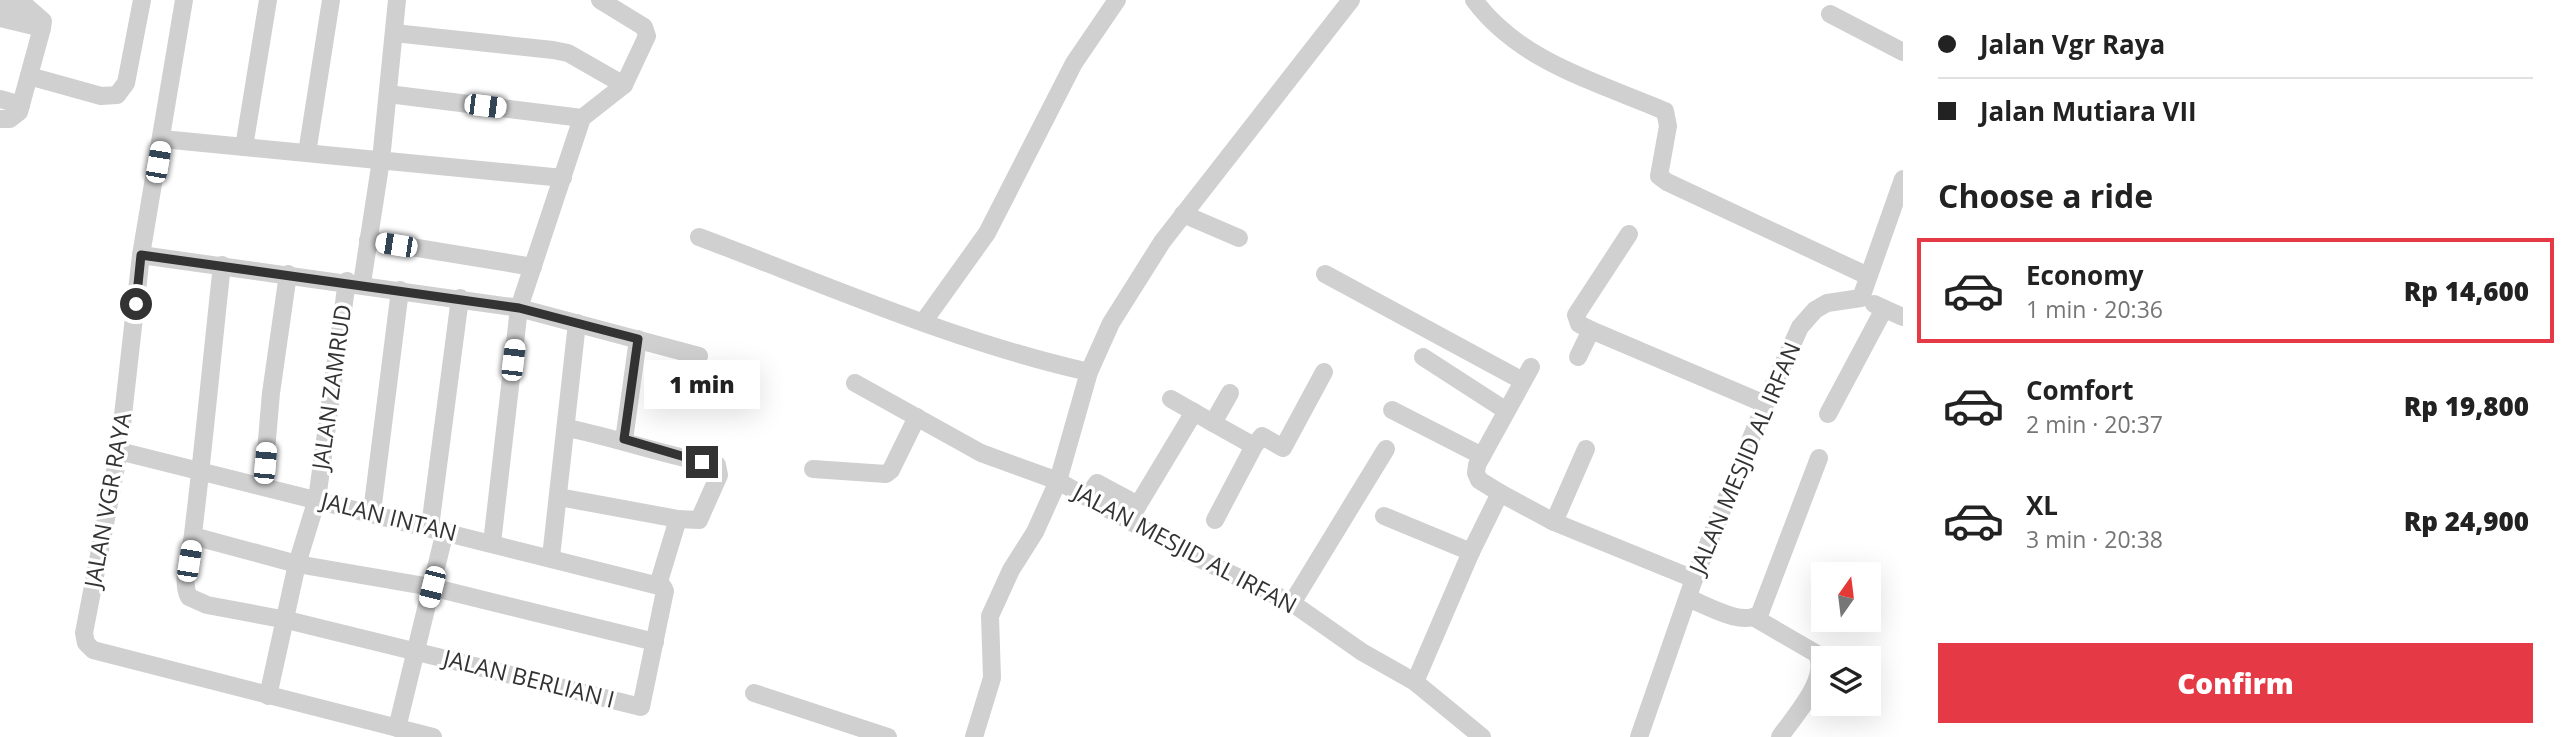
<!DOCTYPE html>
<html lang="en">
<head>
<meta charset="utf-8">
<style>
	body { margin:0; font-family:"Open Sans",sans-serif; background:#f6f6f6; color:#222; height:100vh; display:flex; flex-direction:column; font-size:26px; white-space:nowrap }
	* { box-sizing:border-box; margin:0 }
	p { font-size:23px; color:#767676 }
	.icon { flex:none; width:38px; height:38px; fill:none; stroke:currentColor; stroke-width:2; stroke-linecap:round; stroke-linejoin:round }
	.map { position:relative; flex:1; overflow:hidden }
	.side { display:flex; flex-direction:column; background:#fff; width:665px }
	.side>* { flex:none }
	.top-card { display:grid; align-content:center; height:154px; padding:0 35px; background:#fff }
	.needle { width:46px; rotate:14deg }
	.controls { position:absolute; left:1811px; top:562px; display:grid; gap:14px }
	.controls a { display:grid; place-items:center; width:70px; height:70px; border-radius:0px; background:#fff; box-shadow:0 7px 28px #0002; font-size:35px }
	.end { position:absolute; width:32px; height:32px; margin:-16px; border:9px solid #333; background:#fff; box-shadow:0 0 0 4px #fff }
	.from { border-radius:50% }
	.bubble { position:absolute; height:49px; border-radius:0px; background:#fff; box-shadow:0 7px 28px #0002; font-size:23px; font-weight:800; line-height:49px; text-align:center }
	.car { position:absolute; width:21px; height:42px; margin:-21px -10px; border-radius:9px; box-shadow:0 0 5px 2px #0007; background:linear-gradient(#fff 24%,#345 0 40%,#fff 0 76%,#345 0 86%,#fff 0) }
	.top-card b { display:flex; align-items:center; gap:24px; height:66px; font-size:26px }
	.top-card b+b { border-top:2px solid #e0e0e0 }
	.top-card i { width:18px; height:18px; background:#222 }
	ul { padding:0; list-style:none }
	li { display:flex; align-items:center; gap:21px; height:105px; margin:0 14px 10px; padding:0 21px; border:4px solid transparent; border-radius:0px }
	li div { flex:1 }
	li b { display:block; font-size:26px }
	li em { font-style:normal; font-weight:800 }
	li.current { border-color:#e63946 }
	li>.icon { width:63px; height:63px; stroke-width:1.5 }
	h2 { padding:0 35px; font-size:32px; line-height:84px }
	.primary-button { display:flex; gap:14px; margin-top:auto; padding:14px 35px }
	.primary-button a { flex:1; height:80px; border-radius:0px; background:#e63946; color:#fff; font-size:28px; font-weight:800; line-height:80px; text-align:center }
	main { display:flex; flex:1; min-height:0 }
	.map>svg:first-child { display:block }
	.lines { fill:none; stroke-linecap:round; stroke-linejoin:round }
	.minor { stroke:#d0d0d0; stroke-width:18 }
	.route { stroke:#333; stroke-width:9 }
	.labels { text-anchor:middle; stroke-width:7; stroke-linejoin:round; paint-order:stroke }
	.street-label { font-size:23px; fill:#333; stroke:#fff }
</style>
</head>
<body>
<main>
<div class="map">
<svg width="1903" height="737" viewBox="0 0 1903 737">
	<rect width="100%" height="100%" fill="#fff"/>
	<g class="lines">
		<!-- minor -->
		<g class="minor">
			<polyline points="184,0 141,255 119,451 84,633 86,643 93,650 433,737"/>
			<path d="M1474,0C1520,62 1597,82 1665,111L1668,126L1659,176L1667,182L1868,276"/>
			<polyline points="0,1 27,7 43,21 42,28"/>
			<polyline points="1830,14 1903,52"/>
			<polyline points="0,18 42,28 19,112 10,119 0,119"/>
			<polyline points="394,33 553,50 568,53 624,85"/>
			<polyline points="29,76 101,96 117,95 126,83 142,0"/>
			<polyline points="388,94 582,118"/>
			<polyline points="0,99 21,105"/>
			<polyline points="162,139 563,178"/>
			<polyline points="244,147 268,0"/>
			<polyline points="307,153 331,0"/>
			<polyline points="1183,214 1239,238"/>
			<path d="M699,237C827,285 955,342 1089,372"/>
			<polyline points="368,240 533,267"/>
			<polyline points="141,255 519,308 699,356"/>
			<polyline points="1325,274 1523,381"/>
			<polyline points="362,283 381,160 397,0"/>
			<polyline points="1874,304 1903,317"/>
			<polyline points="924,321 987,233 1074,63 1117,0"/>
			<polyline points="1591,330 1579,324 1576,315 1629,234"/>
			<polyline points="1423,357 1505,410"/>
			<polyline points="1578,357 1591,330 1765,404"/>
			<polyline points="855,383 981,453 1058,481 1183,551 1292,603 1362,652 1415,682 1482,737"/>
			<polyline points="1171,399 1213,423 1230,393"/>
			<polyline points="1392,410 1482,456"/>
			<polyline points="1828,414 1884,309"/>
			<polyline points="1213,423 1254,446 1215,520"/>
			<path d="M567,428C617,438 666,456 717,465L719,475L699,520L678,519"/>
			<polyline points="624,440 638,339"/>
			<polyline points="1254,446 1262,436 1283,448 1324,372"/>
			<path d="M119,451L663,587L665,591L641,707L287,620L207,605L189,597C180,580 191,552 193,534C204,444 212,355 222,265"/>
			<polyline points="813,469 886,474 891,470 917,417"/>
			<polyline points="263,486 271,393 288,274"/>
			<polyline points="1500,493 1554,522 1694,579"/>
			<polyline points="1088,496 1097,483 1138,505"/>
			<polyline points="559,497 678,519 658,585"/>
			<polyline points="372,512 400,290"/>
			<polyline points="1384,516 1471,552"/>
			<polyline points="1129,520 1194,412"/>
			<polyline points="1554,522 1586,449"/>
			<polyline points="430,527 460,298"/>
			<polyline points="193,536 297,564 431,587 655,642"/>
			<polyline points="492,543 519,308 582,118 624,85 647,36 644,27 600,0"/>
			<polyline points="551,557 577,323"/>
			<path d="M1688,598C1706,605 1744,628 1760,613L1819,458"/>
			<polyline points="1292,603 1386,449"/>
			<path d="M1755,618L1817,654C1829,680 1794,716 1780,737"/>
			<polyline points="1415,682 1471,552 1500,493 1479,480 1476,473 1477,465 1531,367"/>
			<polyline points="754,693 888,737"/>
			<polyline points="268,696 297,564 317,499 347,281"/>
			<polyline points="397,728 445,531"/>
			<polyline points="974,737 992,678 990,616 1011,570 1035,532 1058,481 1089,372 1111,323 1162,242 1351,0"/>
			<polyline points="1639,737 1694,579 1765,404 1800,327 1815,310 1827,303 1861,298 1903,179"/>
		</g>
	</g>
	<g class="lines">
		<!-- route -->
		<polyline class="route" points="136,304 141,255 519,308 638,339 624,439 702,462"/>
	</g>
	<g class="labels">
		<!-- street labels -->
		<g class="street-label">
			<text transform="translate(332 387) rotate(-82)" y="8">JALAN ZAMRUD</text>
			<text transform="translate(1745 458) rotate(-67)" y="8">JALAN MESJID AL IRFAN</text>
			<text transform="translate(108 500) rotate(-80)" y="8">JALAN VGR RAYA</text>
			<text transform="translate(389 517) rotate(14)" y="8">JALAN INTAN</text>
			<text transform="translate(1185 549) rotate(28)" y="8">JALAN MESJID AL IRFAN</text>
			<text transform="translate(529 679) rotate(14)" y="8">JALAN BERLIAN I</text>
		</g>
	</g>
</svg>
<div class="controls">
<a><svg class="needle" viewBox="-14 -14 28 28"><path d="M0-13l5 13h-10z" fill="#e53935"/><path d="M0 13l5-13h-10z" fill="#767676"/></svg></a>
<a><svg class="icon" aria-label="layers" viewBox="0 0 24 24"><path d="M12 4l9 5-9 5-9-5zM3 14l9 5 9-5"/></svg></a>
</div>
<i class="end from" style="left:136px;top:304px"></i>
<i class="end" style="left:702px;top:462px"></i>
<div class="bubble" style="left:644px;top:360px;width:116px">1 min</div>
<i class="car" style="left:485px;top:106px;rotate:97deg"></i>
<i class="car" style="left:158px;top:162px;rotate:10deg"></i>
<i class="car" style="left:396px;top:245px;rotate:279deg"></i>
<i class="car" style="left:513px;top:360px;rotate:7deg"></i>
<i class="car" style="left:265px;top:463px;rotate:5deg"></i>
<i class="car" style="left:189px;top:561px;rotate:9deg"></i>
<i class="car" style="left:432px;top:587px;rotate:194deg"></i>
</div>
<section class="side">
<div class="top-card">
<b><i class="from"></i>Jalan Vgr Raya</b>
<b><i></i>Jalan Mutiara VII</b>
</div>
<h2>Choose a ride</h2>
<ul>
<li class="current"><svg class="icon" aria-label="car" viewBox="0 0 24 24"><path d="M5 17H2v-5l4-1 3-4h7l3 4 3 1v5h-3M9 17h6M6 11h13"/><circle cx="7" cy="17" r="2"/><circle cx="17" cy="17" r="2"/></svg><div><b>Economy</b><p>1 min · 20:36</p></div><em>Rp 14,600</em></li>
<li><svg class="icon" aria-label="car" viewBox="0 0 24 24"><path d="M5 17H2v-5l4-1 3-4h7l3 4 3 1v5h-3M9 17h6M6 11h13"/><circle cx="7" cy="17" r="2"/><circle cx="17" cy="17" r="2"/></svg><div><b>Comfort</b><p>2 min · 20:37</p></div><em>Rp 19,800</em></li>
<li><svg class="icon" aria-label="car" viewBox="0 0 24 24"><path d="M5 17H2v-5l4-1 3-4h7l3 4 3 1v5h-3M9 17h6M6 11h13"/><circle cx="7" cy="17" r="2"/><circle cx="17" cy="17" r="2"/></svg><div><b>XL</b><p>3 min · 20:38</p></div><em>Rp 24,900</em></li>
</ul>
<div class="primary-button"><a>Confirm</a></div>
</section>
</main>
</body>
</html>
